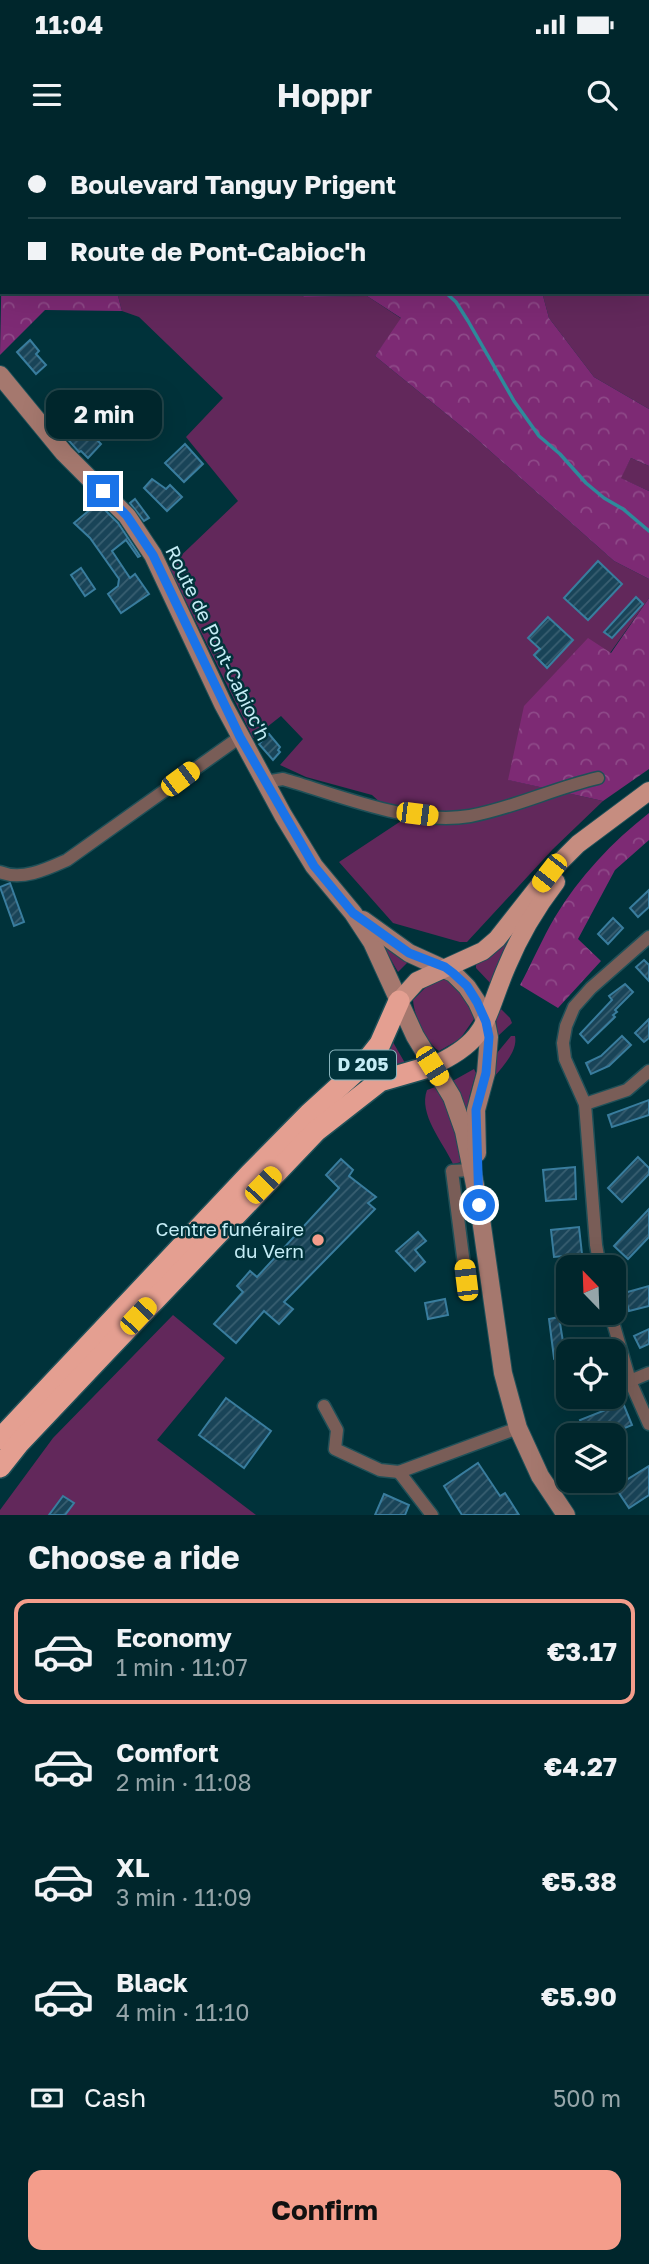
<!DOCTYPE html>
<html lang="en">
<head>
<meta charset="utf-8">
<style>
	body { margin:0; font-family:"Golos Text",sans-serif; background:#0a2e34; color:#f1f3f6; height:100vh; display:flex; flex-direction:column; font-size:26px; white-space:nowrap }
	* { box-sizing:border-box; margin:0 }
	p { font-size:23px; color:#95a5a9 }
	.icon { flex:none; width:38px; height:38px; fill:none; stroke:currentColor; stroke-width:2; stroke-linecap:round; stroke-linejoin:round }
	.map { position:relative; height:1375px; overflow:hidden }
	.drawer { display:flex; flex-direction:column; background:#00262c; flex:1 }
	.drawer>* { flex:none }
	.top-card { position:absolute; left:0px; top:0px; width:649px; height:154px; box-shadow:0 7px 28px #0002,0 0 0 2px #224348; display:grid; align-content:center; height:154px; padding:0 28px; background:#00262c }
	.needle { width:46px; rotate:337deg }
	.tools { position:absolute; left:556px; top:1115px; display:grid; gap:14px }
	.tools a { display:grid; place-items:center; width:70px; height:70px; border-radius:14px; background:#00262c; box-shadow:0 7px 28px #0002,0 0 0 2px #224348; font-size:35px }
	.end { position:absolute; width:32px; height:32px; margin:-16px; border:9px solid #1a73e8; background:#fff; box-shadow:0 0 0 4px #fff }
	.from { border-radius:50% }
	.bubble { position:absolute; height:49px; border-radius:14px; background:#00262c; box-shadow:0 7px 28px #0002,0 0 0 2px #224348; font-size:23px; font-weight:700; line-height:49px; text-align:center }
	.car { position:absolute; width:21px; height:42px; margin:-21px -10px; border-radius:9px; box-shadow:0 0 5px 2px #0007; background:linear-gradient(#f5c518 24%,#345 0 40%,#f5c518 0 76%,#345 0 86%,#f5c518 0) }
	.top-card b { display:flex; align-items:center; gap:24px; height:66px; font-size:26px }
	.top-card b+b { border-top:2px solid #224348 }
	.top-card i { width:18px; height:18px; background:#f1f3f6 }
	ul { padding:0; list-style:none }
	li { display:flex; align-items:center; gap:21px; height:105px; margin:0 14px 10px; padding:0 14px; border:4px solid transparent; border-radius:14px }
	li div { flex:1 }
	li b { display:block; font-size:26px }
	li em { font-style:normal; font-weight:700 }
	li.current { border-color:#f49d8b }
	li>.icon { width:63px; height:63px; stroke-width:1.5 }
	h2 { padding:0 28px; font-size:32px; line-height:84px }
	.pay { display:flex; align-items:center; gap:18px; height:77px; padding:0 28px; font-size:26px }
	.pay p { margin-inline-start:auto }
	.primary-button { display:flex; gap:14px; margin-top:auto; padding:14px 28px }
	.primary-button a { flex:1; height:80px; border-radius:14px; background:#f49d8b; color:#111; font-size:28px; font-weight:700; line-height:80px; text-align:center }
	.status { display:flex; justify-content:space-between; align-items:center; height:49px; padding:0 35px; background:#00262c; direction:ltr }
	.status svg { height:19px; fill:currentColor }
	header { display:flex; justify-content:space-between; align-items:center; height:91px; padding:0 28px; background:#00262c; font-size:32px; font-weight:700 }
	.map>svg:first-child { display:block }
	.green { fill:#62285b }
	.forest { fill:url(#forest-crowns) }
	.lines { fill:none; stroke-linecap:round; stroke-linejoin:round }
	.stream { stroke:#2e8a9b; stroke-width:3.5 }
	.building { fill:url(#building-hatch); stroke:#397d9e; stroke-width:2 }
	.street-casing { stroke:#1f5058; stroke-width:15 }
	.secondary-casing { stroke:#1f5058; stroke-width:20 }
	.primary-casing { stroke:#1f5058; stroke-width:20 }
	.highway-casing { stroke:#1f5058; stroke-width:24 }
	.street { stroke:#795d57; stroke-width:12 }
	.secondary { stroke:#a5786e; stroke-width:18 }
	.primary { stroke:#c68d80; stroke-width:18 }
	.highway { stroke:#e49f91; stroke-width:21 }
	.route { stroke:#1a73e8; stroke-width:9 }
	.poi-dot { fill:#f49d8b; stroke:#00323a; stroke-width:2.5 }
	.labels { text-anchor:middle; stroke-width:5; stroke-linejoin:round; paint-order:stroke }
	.shield { fill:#00323a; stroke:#89b4bd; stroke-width:2 }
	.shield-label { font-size:18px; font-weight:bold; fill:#c4ecf5 }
	.street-label { font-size:19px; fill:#c4ecf5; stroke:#00323a }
	.poi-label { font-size:19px; fill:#c4ecf5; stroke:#00323a; text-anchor:end }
</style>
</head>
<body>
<div class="status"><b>11:04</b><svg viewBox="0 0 49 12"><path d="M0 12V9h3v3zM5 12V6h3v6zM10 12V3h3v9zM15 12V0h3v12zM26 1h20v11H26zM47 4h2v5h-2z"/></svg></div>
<header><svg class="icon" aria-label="menu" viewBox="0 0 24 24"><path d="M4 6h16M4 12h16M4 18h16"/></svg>Hoppr<svg class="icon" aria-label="search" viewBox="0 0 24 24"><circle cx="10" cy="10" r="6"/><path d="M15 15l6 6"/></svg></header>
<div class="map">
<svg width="649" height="1375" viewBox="0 0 649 1375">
	<defs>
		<pattern id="forest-crowns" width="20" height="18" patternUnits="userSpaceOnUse" patternTransform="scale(1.75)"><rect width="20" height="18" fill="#7d2a74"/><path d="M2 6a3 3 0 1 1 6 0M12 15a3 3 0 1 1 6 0" fill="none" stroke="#8e4988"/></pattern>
		<pattern id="building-hatch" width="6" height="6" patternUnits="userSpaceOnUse" patternTransform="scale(1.75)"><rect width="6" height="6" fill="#194458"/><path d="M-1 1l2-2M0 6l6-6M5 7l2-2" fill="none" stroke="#395f71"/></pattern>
	</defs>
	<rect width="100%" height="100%" fill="#00323a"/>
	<!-- green -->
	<g class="green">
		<polygon points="389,0 649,0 649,269 594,237 549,178 542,152 648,152 648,2 388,2"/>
		<polygon points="117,152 296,152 304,157 367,156 402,179 375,216 472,295 614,421 649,439 649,458 610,513 509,640 603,661 553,709 467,802 460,802 393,783 339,722 401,681 372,655 306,637 280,625 303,599 281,576 253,598 169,427 238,361 186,297 223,258 139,177 122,171"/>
		<polygon points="631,318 649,326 649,351 620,338"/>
		<polygon points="514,790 517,792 493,846 476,828 476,823"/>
		<polygon points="382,804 408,822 398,832"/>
		<path d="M446,838C459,850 469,862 474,879L460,899L439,911C426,903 414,876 413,860L426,847Z"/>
		<polygon points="499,867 510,878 512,883 497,897 496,879"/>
		<path d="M511,896H515C518,911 503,926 494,937L497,913Z"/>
		<polygon points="390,897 405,923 381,931 316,977"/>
		<polygon points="474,929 476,933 469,958 468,975 449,943"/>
		<path d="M438,946L447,962L466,1021L453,1024C443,1002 418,974 427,950Z"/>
		<polygon points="173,1175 225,1218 157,1300 256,1375 0,1375 0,1370 53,1298"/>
	</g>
	<!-- forest -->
	<g class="forest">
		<polygon points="165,0 389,0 169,2"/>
		<polygon points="2,112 2,152 117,152 122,171 45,170 0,215"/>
		<polygon points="296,152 542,152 549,178 594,237 649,269 649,326 631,318 621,338 649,351 649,439 614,421 472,295 375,216 401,178 367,156 304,157"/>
		<polygon points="649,458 649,629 603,661 508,640 524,566 588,498 611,513"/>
		<path d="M649,673V700L615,730L578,799L601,821L558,868L520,845C532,823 542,799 555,777C579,737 612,702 649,673Z"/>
	</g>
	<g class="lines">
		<!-- stream -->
		<g class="stream">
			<polyline points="227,0 235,2"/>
			<polyline points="445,152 456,162 468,181 514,261 539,296 560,314 586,343 604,358 623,369 649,391"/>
		</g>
	</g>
	<!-- building -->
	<g class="building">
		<polygon points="30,200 39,211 36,214 46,225 36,234 17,212"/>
		<polygon points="91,252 124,278 117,285 84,263"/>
		<polygon points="75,275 100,297 98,301 101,304 88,318 81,311 79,312 62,293"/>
		<polygon points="185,304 203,324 184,342 165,323"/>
		<polygon points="152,339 166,349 170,345 182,357 167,371 144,348"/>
		<polygon points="135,359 149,378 144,381 130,363"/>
		<polygon points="98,363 118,383 140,416 138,417 126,400 112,411 130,438 135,434 149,454 121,473 108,454 118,446 119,439 90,398 74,383"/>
		<polygon points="598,421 622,444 588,480 564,458"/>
		<polygon points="81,428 95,449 85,456 71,435"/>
		<polygon points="636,457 643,464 612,498 604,492"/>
		<polygon points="548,477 573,500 547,528 534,515 540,509 528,498"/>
		<polygon points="269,594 280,607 278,610 280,612 273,620 259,604"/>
		<polygon points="10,743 24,782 14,786 0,747"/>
		<polygon points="649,750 649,767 638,777 630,768"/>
		<polygon points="613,778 623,788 608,804 598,794"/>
		<polygon points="644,820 649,825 649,841 636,827"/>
		<polygon points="625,844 633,852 615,870 617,872 613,875 615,877 588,903 580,894 612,860 609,856"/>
		<polygon points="649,879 649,898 644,902 635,893"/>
		<polygon points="622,896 631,905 609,926 591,934 586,923 601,916"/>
		<polygon points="649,960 649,975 612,987 608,975"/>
		<polygon points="638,1017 649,1028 649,1034 622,1062 608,1048"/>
		<polygon points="341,1019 353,1030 349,1036 376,1057 368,1063 375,1069 284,1162 293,1169 279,1184 264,1171 236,1203 214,1184 243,1152 237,1146 250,1131 257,1137 339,1048 326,1035"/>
		<polygon points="575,1027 576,1059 546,1061 543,1030"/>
		<polygon points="649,1069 649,1097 628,1119 614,1106"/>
		<polygon points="579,1087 582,1114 554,1117 551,1090"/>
		<polygon points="418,1092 426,1101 415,1110 425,1122 415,1131 396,1111"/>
		<polygon points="569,1143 569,1175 563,1175 559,1144"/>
		<polygon points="649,1146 649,1166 629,1171 624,1153"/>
		<polygon points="445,1159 448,1175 428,1179 425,1163"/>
		<polygon points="559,1177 564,1208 554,1218 549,1179"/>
		<polygon points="649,1189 649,1204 640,1208 634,1196"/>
		<polygon points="226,1258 271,1291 244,1328 199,1295"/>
		<polygon points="623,1263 632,1285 608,1295 586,1295 580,1280"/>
		<polygon points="478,1323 500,1356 505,1353 519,1375 462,1375 444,1346"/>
		<polygon points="649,1326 649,1355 629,1368 615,1347"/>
		<polygon points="384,1354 409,1365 405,1375 375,1375"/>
		<polygon points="63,1356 74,1363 65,1375 49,1375"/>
	</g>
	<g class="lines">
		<!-- street casing -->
		<g class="street-casing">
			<g id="street">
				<polyline points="83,2 84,0"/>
				<polyline points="0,105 2,102"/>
				<path d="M265,642L283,639C339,655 411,686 470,676C514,668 554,648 598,638"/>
				<path d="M0,732C22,741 47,729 67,720L240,597"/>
				<polyline points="585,964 627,950 649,931"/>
				<polyline points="600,1127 596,1105 585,964 565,919 563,903 566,886 574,867 591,848 649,797"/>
				<polyline points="466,1140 452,1031 472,1030"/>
				<polyline points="610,1172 630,1241 649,1284"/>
				<polyline points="630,1241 649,1233"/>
				<polyline points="324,1266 337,1290 335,1309 380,1330 399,1332 518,1288"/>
				<polyline points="399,1332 432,1375"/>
			</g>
		</g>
		<!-- secondary casing -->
		<g class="secondary-casing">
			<g id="secondary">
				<polyline points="0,235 64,313 127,376 153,415 223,564 283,675 314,726 353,773 372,802 415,896 452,957 464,991 479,1065 503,1233 518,1288 540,1336 566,1375"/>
				<polyline points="363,780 409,813 453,833 467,847 477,862 486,882 489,897 486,933 476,970 477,1013"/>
			</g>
		</g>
		<!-- primary casing -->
		<g class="primary-casing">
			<g id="primary">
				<polyline points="399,861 417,841 483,811 497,799 549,733 578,704 649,651"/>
				<path d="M432,926C490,900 484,879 507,826C519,797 536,768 556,742"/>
			</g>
		</g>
		<!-- highway casing -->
		<g class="highway-casing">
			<g id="highway">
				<polyline points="0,1299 250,1034 309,974 365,923 380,904 399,861"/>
				<polyline points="0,1327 19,1303 107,1210 316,991 380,941 432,926"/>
			</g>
		</g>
		<!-- street -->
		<use href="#street" class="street"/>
		<!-- secondary -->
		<use href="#secondary" class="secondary"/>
		<!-- primary -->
		<use href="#primary" class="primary"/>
		<!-- highway -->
		<use href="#highway" class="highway"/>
	</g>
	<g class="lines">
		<!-- route -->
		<polyline class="route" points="103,351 127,376 153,415 240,597 314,726 353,773 409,813 445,827 453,833 467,846 477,862 486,882 489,897 486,933 476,970 479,1065"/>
	</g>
	<!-- markers -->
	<circle class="poi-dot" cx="318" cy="1100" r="7"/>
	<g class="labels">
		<!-- shield labels -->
		<rect class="shield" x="330" y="910.5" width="66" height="29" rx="5"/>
		<g class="shield-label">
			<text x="363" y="931">D 205</text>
		</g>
		<!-- street labels -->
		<g class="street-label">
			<text transform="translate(218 503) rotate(64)" y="7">Route de Pont-Cabioc'h</text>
		</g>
		<!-- poi labels -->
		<g class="poi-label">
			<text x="304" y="1096">Centre funéraire<tspan x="304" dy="22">du Vern</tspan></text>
		</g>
	</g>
</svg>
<div class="tools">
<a><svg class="needle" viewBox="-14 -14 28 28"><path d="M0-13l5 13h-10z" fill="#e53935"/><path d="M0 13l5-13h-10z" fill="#95a5a9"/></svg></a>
<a><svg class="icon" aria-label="locate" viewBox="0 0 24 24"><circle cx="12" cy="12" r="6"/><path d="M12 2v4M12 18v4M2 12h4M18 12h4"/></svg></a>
<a><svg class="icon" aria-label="layers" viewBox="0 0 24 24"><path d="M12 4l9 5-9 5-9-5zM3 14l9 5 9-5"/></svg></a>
</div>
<i class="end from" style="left:479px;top:1065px"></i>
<i class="end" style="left:103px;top:351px"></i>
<div class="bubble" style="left:46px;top:250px;width:116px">2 min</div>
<i class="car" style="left:180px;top:639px;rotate:53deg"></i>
<i class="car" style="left:417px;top:674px;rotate:97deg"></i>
<i class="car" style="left:549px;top:733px;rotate:218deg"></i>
<i class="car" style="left:432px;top:926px;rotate:148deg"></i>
<i class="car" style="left:263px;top:1045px;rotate:44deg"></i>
<i class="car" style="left:466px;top:1140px;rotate:353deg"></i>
<i class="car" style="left:138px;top:1176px;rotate:43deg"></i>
<div class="top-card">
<b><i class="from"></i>Boulevard Tanguy Prigent</b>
<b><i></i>Route de Pont-Cabioc'h</b>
</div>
</div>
<section class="drawer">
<h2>Choose a ride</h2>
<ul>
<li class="current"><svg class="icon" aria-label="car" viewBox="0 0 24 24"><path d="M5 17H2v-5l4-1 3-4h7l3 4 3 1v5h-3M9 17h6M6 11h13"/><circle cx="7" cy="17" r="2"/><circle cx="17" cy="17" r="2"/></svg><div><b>Economy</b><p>1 min · 11:07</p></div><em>€3.17</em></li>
<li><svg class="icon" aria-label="car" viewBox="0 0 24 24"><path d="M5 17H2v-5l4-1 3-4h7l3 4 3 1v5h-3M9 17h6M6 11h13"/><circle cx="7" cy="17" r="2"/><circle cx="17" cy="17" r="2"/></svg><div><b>Comfort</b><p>2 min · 11:08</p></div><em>€4.27</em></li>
<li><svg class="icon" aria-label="car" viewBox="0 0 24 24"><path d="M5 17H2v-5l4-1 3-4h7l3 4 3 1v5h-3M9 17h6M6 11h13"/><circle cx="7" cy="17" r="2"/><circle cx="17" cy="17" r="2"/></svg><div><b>XL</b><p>3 min · 11:09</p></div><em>€5.38</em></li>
<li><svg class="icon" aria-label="car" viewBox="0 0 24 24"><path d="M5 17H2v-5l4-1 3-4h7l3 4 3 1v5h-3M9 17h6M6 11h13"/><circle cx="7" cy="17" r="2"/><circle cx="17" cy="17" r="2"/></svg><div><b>Black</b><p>4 min · 11:10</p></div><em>€5.90</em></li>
</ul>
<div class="pay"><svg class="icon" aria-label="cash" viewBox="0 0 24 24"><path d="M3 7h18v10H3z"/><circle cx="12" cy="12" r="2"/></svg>Cash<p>500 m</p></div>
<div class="primary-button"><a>Confirm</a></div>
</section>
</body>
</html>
